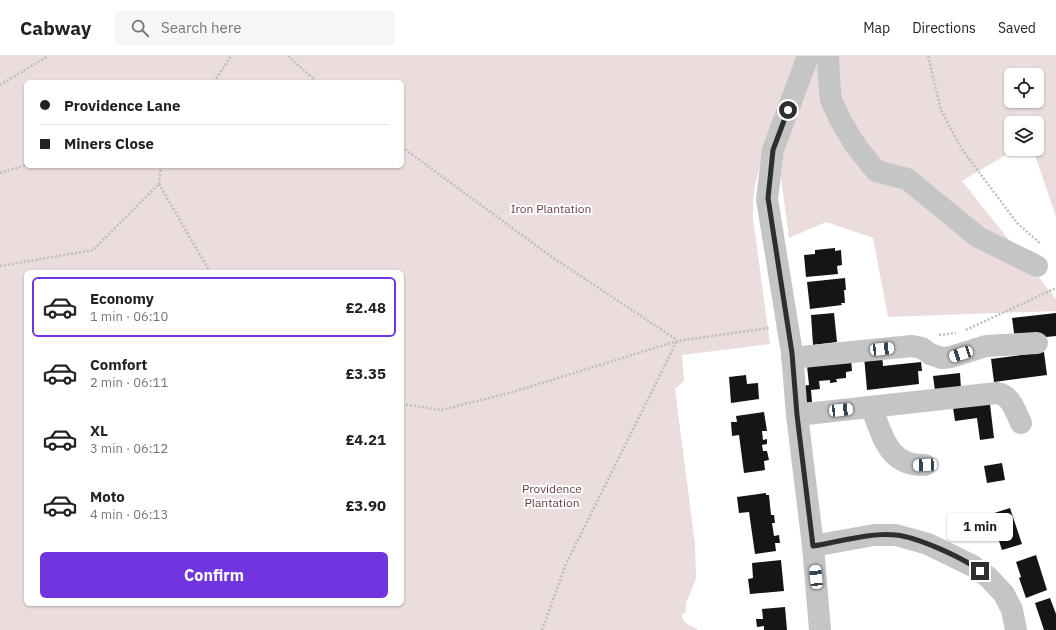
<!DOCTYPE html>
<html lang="en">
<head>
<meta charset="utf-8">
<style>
	body { margin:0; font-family:"IBM Plex Sans",sans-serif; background:#f6f6f6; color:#222; height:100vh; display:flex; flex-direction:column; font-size:15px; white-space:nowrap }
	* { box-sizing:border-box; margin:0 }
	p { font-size:13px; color:#767676 }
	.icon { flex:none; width:22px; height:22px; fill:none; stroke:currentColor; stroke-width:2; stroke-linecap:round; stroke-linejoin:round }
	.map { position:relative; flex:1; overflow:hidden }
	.panel { position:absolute; left:24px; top:214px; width:380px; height:336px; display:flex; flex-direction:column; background:#fff; border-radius:6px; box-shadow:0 1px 3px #0004 }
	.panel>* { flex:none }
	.banner { position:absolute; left:24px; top:24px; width:380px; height:88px; border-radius:6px; box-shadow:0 1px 3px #0004; display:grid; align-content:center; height:88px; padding:0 16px; background:#fff }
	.fabs { position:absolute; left:1004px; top:12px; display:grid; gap:8px }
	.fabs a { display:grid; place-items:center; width:40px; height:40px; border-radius:6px; background:#fff; box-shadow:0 1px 3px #0004; font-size:20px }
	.end { position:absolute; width:18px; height:18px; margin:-9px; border:5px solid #2e2e2e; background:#fff; box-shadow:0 0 0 2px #fff }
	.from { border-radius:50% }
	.bubble { position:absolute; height:28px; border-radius:6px; background:#fff; box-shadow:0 1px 3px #0004; font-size:13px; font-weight:700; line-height:28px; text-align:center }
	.car { position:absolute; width:12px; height:24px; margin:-12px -6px; border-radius:5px; box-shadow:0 0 3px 1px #0007; background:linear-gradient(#fff 24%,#345 0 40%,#fff 0 76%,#345 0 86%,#fff 0) }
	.banner b { display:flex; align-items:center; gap:14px; height:38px; font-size:15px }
	.banner b+b { border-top:1px solid #e0e0e0 }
	.banner i { width:10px; height:10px; background:#222 }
	ul { padding:7px 0 0; list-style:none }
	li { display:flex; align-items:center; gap:12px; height:60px; margin:0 8px 6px; padding:0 8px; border:2px solid transparent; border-radius:6px }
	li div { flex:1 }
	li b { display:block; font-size:15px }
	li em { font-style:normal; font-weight:700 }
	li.active { border-color:#7135e0 }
	li>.icon { width:36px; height:36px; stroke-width:1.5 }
	.primary-button { display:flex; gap:8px; margin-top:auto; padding:8px 16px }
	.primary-button a { flex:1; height:46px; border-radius:6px; background:#7135e0; color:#fff; font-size:16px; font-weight:700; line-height:46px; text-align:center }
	header { display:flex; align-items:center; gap:24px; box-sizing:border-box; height:56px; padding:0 20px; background:#fff; border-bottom:1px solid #e0e0e0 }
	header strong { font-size:19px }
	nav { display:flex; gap:22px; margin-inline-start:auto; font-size:14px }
	.search { width:280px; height:36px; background:#f6f6f6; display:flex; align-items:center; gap:10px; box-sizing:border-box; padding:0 14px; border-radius:6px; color:#767676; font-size:15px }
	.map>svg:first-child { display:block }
	.green { fill:#ebdcdd; fill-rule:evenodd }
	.building { fill:#151515 }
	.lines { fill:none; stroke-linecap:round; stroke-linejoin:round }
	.path { stroke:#bebebe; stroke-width:2.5; stroke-dasharray:2 2; stroke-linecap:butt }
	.minor { stroke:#c5c5c5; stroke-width:22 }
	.route { stroke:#2e2e2e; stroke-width:5 }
	.labels { text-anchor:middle; stroke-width:4; stroke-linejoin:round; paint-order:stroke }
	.park-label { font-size:12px; fill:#683d3f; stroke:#fff }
</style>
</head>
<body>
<header>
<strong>Cabway</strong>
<div class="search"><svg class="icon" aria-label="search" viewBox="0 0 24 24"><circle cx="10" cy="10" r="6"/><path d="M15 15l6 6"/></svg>Search here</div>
<nav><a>Map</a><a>Directions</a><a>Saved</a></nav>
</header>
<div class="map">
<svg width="1056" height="574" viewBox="0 0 1056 574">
	<rect width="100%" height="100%" fill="#fff"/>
	<!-- green -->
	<path class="green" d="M0,0H1056V161L1033,93H1037V67H1011V93H1016L962,125L1056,243V255L888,261L873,182L826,166L789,182L781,122L785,83L763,97L755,130L753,145V162L770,288L682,299L684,325L675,333L695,488L696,523L686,547V555L682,559C682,568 692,569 698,574H0ZM1011,19H1037V45H1011ZM26,26H402V110H26ZM26,216H402V548H26Z"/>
	<!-- building -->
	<g class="building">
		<polygon points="835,192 835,195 841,194 842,209 837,210 838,218 806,221 804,199 815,198 815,194"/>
		<polygon points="845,222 846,234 844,234 845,247 841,247 842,249 810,253 807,226"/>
		<polygon points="834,257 837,286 813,289 811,259"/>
		<polygon points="1056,257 1056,280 1015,284 1012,262"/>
		<polygon points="1044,296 1047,319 994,326 991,303"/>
		<polygon points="882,298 883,310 921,306 922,315 918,315 919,328 867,334 864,300"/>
		<polygon points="851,303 852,315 846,316 846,322 836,323 837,326 830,327 830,324 819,325 820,333 811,334 812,346 802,347 801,330 809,329 807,310"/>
		<polygon points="960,317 961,333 935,335 933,320"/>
		<polygon points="746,319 747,328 758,327 759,343 731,347 729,321"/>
		<polygon points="989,340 994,382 980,384 977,362 955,365 952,345"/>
		<polygon points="764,356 767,375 762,375 763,384 767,383 767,388 762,389 763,395 767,395 769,404 764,405 765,414 744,417 739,379 732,380 731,366 737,366 736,360"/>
		<polygon points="1002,407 1005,424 987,427 984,410"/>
		<polygon points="766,437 766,439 769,439 771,459 774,459 775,467 772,467 774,480 779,479 780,487 775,487 776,495 755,498 749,456 739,457 737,441"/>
		<polygon points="1010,452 1022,488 1002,494 997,479 981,484 975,466 991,461 991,458"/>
		<polygon points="1036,499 1047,534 1026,542 1019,522 1021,521 1016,506"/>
		<polygon points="781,504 784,535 750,538 748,523 753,522 752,507"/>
		<polygon points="1050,542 1056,558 1056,574 1044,574 1035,547"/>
		<polygon points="785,551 787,574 764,574 764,570 757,571 756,563 763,563 762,553"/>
	</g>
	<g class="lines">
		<!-- path -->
		<g class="path">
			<polyline points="288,0 317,26"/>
			<polyline points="928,0 941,54 961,92 1017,167 1041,188"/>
			<polyline points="214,26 231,0"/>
			<polyline points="0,29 48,0"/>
			<polyline points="402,91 549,199 677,284"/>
			<polyline points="0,117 26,109"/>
			<polyline points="159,128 210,216"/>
			<polyline points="0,210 93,194 159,128 161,110"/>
			<polyline points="966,274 1056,232"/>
			<polyline points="939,279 956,277"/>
			<polyline points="402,348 441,354 513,336 677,285 769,272"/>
			<polyline points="542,574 566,508 677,285"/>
		</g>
		<!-- minor -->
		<g class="minor">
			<polyline points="808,0 773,94 767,143 792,297 797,359 813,490 820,574"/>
			<polyline points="828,0 829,23 831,44 842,67 856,90 876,115 907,123 978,181 1037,210"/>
			<polyline points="792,302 912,290 922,292 930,298 942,302 951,301 986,290 1037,287"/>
			<path d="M871,351C883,379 887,410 925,409"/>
			<path d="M797,359L997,337C1011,339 1015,355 1021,367"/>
			<polyline points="813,490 874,479 896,479 928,488 973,510 988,521 1004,538 1012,554 1016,574"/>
		</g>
	</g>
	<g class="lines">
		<!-- route -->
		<path class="route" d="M788,54L773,94L768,142L792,297L797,359L813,490C838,486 871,476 896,479C917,481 964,502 980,515"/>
	</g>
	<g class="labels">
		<!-- park labels -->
		<g class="park-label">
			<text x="551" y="157">Iron Plantation</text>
			<text x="552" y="437">Providence<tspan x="552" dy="14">Plantation</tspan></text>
		</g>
	</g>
</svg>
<div class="fabs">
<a><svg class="icon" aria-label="locate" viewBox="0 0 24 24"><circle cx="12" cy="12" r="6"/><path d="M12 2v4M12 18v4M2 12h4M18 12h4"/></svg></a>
<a><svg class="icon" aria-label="layers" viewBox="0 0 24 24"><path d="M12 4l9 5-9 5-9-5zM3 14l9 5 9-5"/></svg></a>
</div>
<i class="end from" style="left:788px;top:54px"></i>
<i class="end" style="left:980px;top:515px"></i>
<div class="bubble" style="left:947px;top:457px;width:66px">1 min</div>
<i class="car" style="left:882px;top:293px;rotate:84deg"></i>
<i class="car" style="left:961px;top:298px;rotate:252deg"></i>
<i class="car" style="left:841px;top:354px;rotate:84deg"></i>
<i class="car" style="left:925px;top:409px;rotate:268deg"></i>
<i class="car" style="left:816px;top:521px;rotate:354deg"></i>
<div class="banner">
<b><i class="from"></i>Providence Lane</b>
<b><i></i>Miners Close</b>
</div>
<section class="panel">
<ul>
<li class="active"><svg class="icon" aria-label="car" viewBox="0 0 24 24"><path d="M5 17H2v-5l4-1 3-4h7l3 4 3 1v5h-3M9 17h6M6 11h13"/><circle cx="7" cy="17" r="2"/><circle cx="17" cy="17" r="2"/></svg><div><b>Economy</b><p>1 min · 06:10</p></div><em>£2.48</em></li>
<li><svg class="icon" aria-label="car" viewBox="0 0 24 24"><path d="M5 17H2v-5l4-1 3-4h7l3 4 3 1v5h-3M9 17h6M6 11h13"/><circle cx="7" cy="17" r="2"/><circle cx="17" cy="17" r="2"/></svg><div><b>Comfort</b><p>2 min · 06:11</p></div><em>£3.35</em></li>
<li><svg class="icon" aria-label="car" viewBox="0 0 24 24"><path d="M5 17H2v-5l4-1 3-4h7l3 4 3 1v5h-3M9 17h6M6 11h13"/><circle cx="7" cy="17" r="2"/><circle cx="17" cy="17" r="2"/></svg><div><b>XL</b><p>3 min · 06:12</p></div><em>£4.21</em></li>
<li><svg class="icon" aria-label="car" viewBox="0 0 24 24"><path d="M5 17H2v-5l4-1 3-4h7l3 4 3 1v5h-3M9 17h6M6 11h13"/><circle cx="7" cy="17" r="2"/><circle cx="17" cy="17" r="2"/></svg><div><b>Moto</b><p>4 min · 06:13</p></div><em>£3.90</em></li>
</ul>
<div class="primary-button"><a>Confirm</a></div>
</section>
</div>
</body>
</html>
